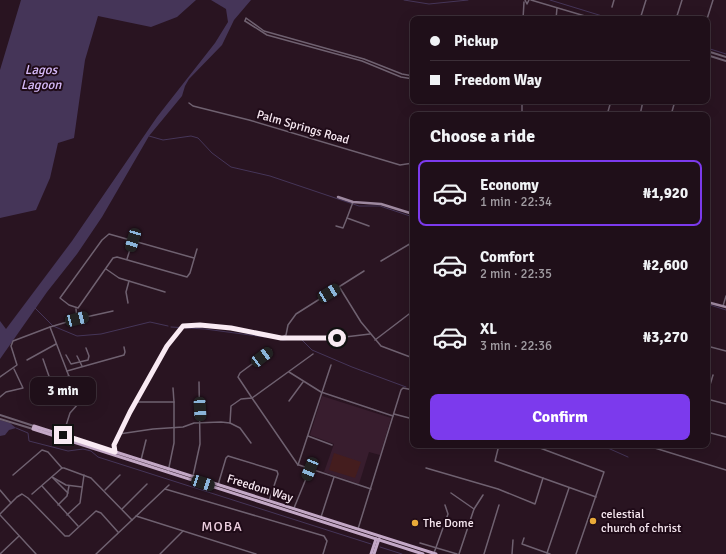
<!DOCTYPE html>
<html lang="en">
<head>
<meta charset="utf-8">
<style>
	body { margin:0; font-family:Signika,sans-serif; background:#2c1d26; color:#f1f3f6; height:100vh; display:flex; flex-direction:column; font-size:15px; white-space:nowrap }
	* { box-sizing:border-box; margin:0 }
	p { font-size:13px; color:#a19ca2 }
	.icon { flex:none; width:22px; height:22px; fill:none; stroke:currentColor; stroke-width:2; stroke-linecap:round; stroke-linejoin:round }
	.map { position:relative; flex:1; overflow:hidden }
	.side { position:absolute; left:410px; top:112px; width:300px; height:336px; display:flex; flex-direction:column; background:#1f0f19; border-radius:8px; box-shadow:0 4px 16px #0002,0 0 0 1px #3c2f38 }
	.side>* { flex:none }
	.guide { position:absolute; left:410px; top:16px; width:300px; height:88px; border-radius:8px; box-shadow:0 4px 16px #0002,0 0 0 1px #3c2f38; display:grid; align-content:center; height:88px; padding:0 20px; background:#1f0f19 }
	.end { position:absolute; width:18px; height:18px; margin:-9px; border:5px solid #f9eaf3; background:#111; box-shadow:0 0 0 2px #111 }
	.from { border-radius:50% }
	.bubble { position:absolute; height:28px; border-radius:8px; background:#1f0f19; box-shadow:0 4px 16px #0002,0 0 0 1px #3c2f38; font-size:13px; font-weight:800; line-height:28px; text-align:center }
	.car { position:absolute; width:12px; height:24px; margin:-12px -6px; border-radius:5px; box-shadow:0 0 3px 1px #0007; background:linear-gradient(#222 24%,#8ab4d8 0 40%,#222 0 76%,#8ab4d8 0 86%,#222 0) }
	.guide b { display:flex; align-items:center; gap:14px; height:38px; font-size:15px }
	.guide b+b { border-top:1px solid #3c2f38 }
	.guide i { width:10px; height:10px; background:#f1f3f6 }
	ul { padding:0; list-style:none }
	li { display:flex; align-items:center; gap:12px; height:66px; margin:0 8px 6px; padding:0 12px; border:2px solid transparent; border-radius:8px }
	li div { flex:1 }
	li b { display:block; font-size:15px }
	li em { font-style:normal; font-weight:800 }
	li.on { border-color:#7c3aed }
	li>.icon { width:36px; height:36px; stroke-width:1.5 }
	h2 { padding:0 20px; font-size:18px; line-height:48px }
	.cta { display:flex; gap:8px; margin-top:auto; padding:8px 20px }
	.cta a { flex:1; height:46px; border-radius:8px; background:#7c3aed; color:#fff; font-size:16px; font-weight:800; line-height:46px; text-align:center }
	.map>svg:first-child { display:block }
	.built { fill:#381d2e }
	.green { fill:#441d1e }
	.water { fill:#453558 }
	.lines { fill:none; stroke-linecap:round; stroke-linejoin:round }
	.stream { stroke:#453558; stroke-width:1 }
	.minor { stroke:#6f6170; stroke-width:1.5 }
	.tertiary { stroke:#6f6170; stroke-width:2 }
	.secondary { stroke:#9e89a0; stroke-width:2.5 }
	.primary { stroke:#c3a8c6; stroke-width:3 }
	.route { stroke:#f9eaf3; stroke-width:5 }
	.poi-dot { fill:#eaaa39; stroke:#1f0b18; stroke-width:1.5 }
	.labels { text-anchor:middle; stroke-width:4; stroke-linejoin:round; paint-order:stroke }
	.street-label { font-size:12px; fill:#f9eaf3; stroke:#1f0b18 }
	.poi-label { font-size:12px; fill:#f9eaf3; stroke:#1f0b18; text-anchor:start }
	.water-label { font-size:13px; font-style:italic; fill:#d7bbfa; stroke:#1f0b18 }
	.quarter-label { font-size:14px; letter-spacing:1px; fill:#ebcdde; stroke:#1f0b18 }
</style>
</head>
<body>
<div class="map">
<svg width="726" height="554" viewBox="0 0 726 554">
	<rect width="100%" height="100%" fill="#291421"/>
	<!-- built -->
	<polygon class="built" points="322,396 391,418 380,455 369,452 359,484 324,472 334,444 310,435"/>
	<!-- green -->
	<polygon class="green" points="334,453 361,462 355,478 329,470"/>
	<!-- water -->
	<g class="water">
		<polygon points="21,0 196,0 177,17 151,27 98,16 85,60 74,138 58,143 50,178 36,210 0,218 0,70"/>
		<polygon points="211,0 251,0 234,20 222,45 189,79 185,86 182,96 149,136 102,217 77,254 47,292 0,359 0,321 6,329 72,241 157,117 215,43 228,22 226,9"/>
		<polygon points="0,420 10,423 16,428 9,430 5,435 0,436"/>
	</g>
	<g class="lines">
		<!-- stream -->
		<g class="stream">
			<polyline points="404,0 429,4 468,0"/>
			<polyline points="550,0 612,19"/>
			<polyline points="707,48 726,54"/>
			<polyline points="149,136 163,140 191,136 198,138 212,153 231,167 270,176 359,206 380,206 413,217"/>
			<polyline points="707,304 726,310"/>
			<polyline points="35,308 53,326 77,336 101,334 150,322 168,326"/>
			<polyline points="171,327 205,329 265,337"/>
			<polyline points="269,337 283,340 300,338 312,350 352,367 406,387"/>
			<polyline points="16,428 28,433 29,441 68,451 83,449 91,451 98,457 371,544"/>
			<polyline points="601,445 628,457"/>
			<polyline points="380,547 402,554"/>
		</g>
		<!-- minor -->
		<g class="minor">
			<polyline points="525,0 527,4 529,0"/>
			<polyline points="531,0 595,19"/>
			<polyline points="612,7 614,0"/>
			<polyline points="641,16 646,0"/>
			<polyline points="523,19 524,2"/>
			<polyline points="556,19 557,8"/>
			<polyline points="676,19 682,0"/>
			<polyline points="707,19 713,0"/>
			<polyline points="245,21 246,18 264,31 364,59 402,74 413,76"/>
			<polyline points="245,21 267,35 362,61 401,77 413,79"/>
			<polyline points="522,101 522,115"/>
			<polyline points="189,103 193,106 249,120 400,165 413,163"/>
			<polyline points="607,115 611,101"/>
			<polyline points="640,115 643,101"/>
			<polyline points="671,115 675,101"/>
			<polyline points="353,202 347,218 369,226"/>
			<polyline points="336,226 343,228 347,218"/>
			<polyline points="194,258 109,234 102,240 60,298 69,305 78,308 113,258 117,257 187,277 190,273 197,249"/>
			<polyline points="127,259 133,240"/>
			<polyline points="381,261 413,242"/>
			<polyline points="106,269 119,278 165,292"/>
			<polyline points="340,288 361,322 381,346 413,358"/>
			<polyline points="128,303 126,292 129,281"/>
			<polyline points="723,306 726,296"/>
			<polyline points="77,319 113,311"/>
			<polyline points="285,337 328,339 370,334"/>
			<polyline points="375,340 413,311"/>
			<polyline points="707,346 726,351"/>
			<polyline points="66,355 71,364 88,360 89,356 86,348"/>
			<polyline points="77,356 82,366"/>
			<polyline points="43,359 51,382"/>
			<polyline points="27,360 56,344"/>
			<polyline points="67,371 124,355 125,352 124,347"/>
			<polyline points="289,372 321,392 393,416"/>
			<polyline points="0,377 17,365 11,346 13,341 50,327"/>
			<polyline points="58,380 68,395 71,395 79,388"/>
			<polyline points="39,387 69,376"/>
			<polyline points="173,388 174,402"/>
			<polyline points="707,395 713,375"/>
			<polyline points="0,397 6,392 23,388 14,369"/>
			<polyline points="707,399 726,404"/>
			<polyline points="289,401 303,382"/>
			<polyline points="135,402 174,402 174,443 168,472"/>
			<polyline points="394,414 413,419"/>
			<polyline points="230,423 231,406 241,399 252,398 238,377 240,373 271,350"/>
			<polyline points="707,432 726,437"/>
			<polyline points="119,434 153,429 183,427 194,423 221,422 230,423 240,428 251,443"/>
			<polyline points="63,435 70,413 86,395 70,379 50,327 77,319 76,309"/>
			<polyline points="308,436 332,445"/>
			<polyline points="499,445 495,461 596,497"/>
			<polyline points="532,445 604,472 576,554"/>
			<polyline points="645,445 726,470"/>
			<path d="M115,452L114,445L130,412L167,346L183,326C217,324 248,332 281,338L286,335L288,325L296,314L364,271"/>
			<polyline points="141,460 146,440"/>
			<polyline points="298,465 252,398 313,354"/>
			<polyline points="298,465 331,365"/>
			<polyline points="299,465 371,489"/>
			<polyline points="426,468 498,489 535,504 543,478"/>
			<polyline points="13,475 42,450 48,452 62,468"/>
			<polyline points="193,476 200,444 199,382"/>
			<polyline points="52,477 66,485 82,487"/>
			<polyline points="53,478 68,493"/>
			<polyline points="218,485 226,458 228,456 277,471 278,474 269,501"/>
			<polyline points="42,486 78,526"/>
			<polyline points="165,489 324,536 327,541 323,554"/>
			<polyline points="0,490 11,503"/>
			<polyline points="105,490 120,475"/>
			<polyline points="451,493 474,509"/>
			<polyline points="32,494 62,468 64,468 91,478 132,520"/>
			<polyline points="58,505 67,496 69,486"/>
			<polyline points="294,508 310,469"/>
			<polyline points="122,509 147,484"/>
			<polyline points="0,514 17,497 22,494 28,498 65,536 69,536 96,511 101,513 118,532"/>
			<polyline points="0,515 36,554"/>
			<polyline points="67,515 80,503 84,475"/>
			<polyline points="136,516 256,554"/>
			<polyline points="321,517 334,477"/>
			<polyline points="358,529 401,390 403,388 413,390"/>
			<polyline points="524,538 522,544 550,554"/>
			<polyline points="420,543 457,554"/>
			<polyline points="434,553 448,514 445,505"/>
			<polyline points="547,553 569,488"/>
			<polyline points="0,554 19,536"/>
			<polyline points="96,554 169,485"/>
			<polyline points="160,554 183,531"/>
			<polyline points="459,554 474,509 483,495"/>
			<polyline points="484,554 499,505"/>
			<polyline points="512,554 513,540"/>
		</g>
		<!-- tertiary -->
		<g class="tertiary">
			<polyline points="707,51 726,57"/>
			<polyline points="707,55 726,61"/>
			<polyline points="0,415 34,426"/>
			<polyline points="0,419 33,429"/>
		</g>
		<!-- secondary -->
		<g class="secondary">
			<polyline points="338,197 353,202 381,204 413,214"/>
			<polyline points="707,302 726,307"/>
		</g>
		<!-- primary -->
		<g class="primary">
			<polyline points="371,554 376,539"/>
			<polyline points="374,554 379,539"/>
			<polyline points="423,554 33,429 34,426 436,554"/>
		</g>
	</g>
	<g class="lines">
		<!-- route -->
		<polyline class="route" points="63,435 115,452 114,445 130,412 167,346 183,326 200,325 231,328 281,338 337,338"/>
	</g>
	<!-- markers -->
	<g class="poi-dot">
		<circle cx="593" cy="521" r="4"/>
		<circle cx="415" cy="523" r="4"/>
	</g>
	<g class="labels">
		<!-- street labels -->
		<g class="street-label">
			<text transform="translate(303 127) rotate(16)" y="4">Palm Springs Road</text>
			<text transform="translate(260 488) rotate(17)" y="4">Freedom Way</text>
		</g>
		<!-- poi labels -->
		<g class="poi-label">
			<text x="601" y="518">celestial<tspan x="601" dy="14">church of christ</tspan></text>
			<text x="423" y="527">The Dome</text>
		</g>
		<!-- water labels -->
		<g class="water-label">
			<text x="41" y="74">Lagos<tspan x="41" dy="15">Lagoon</tspan></text>
		</g>
		<!-- quarter labels -->
		<g class="quarter-label">
			<text x="222" y="531">MOBA</text>
		</g>
	</g>
</svg>
<i class="end from" style="left:337px;top:338px"></i>
<i class="end" style="left:63px;top:435px"></i>
<div class="bubble" style="left:30px;top:377px;width:66px">3 min</div>
<i class="car" style="left:133px;top:240px;rotate:197deg"></i>
<i class="car" style="left:329px;top:293px;rotate:59deg"></i>
<i class="car" style="left:77px;top:319px;rotate:76deg"></i>
<i class="car" style="left:262px;top:357px;rotate:53deg"></i>
<i class="car" style="left:200px;top:409px;rotate:177deg"></i>
<i class="car" style="left:310px;top:469px;rotate:202deg"></i>
<i class="car" style="left:203px;top:483px;rotate:108deg"></i>
<div class="guide">
<b><i class="from"></i>Pickup</b>
<b><i></i>Freedom Way</b>
</div>
<section class="side">
<h2>Choose a ride</h2>
<ul>
<li class="on"><svg class="icon" aria-label="car" viewBox="0 0 24 24"><path d="M5 17H2v-5l4-1 3-4h7l3 4 3 1v5h-3M9 17h6M6 11h13"/><circle cx="7" cy="17" r="2"/><circle cx="17" cy="17" r="2"/></svg><div><b>Economy</b><p>1 min · 22:34</p></div><em>₦1,920</em></li>
<li><svg class="icon" aria-label="car" viewBox="0 0 24 24"><path d="M5 17H2v-5l4-1 3-4h7l3 4 3 1v5h-3M9 17h6M6 11h13"/><circle cx="7" cy="17" r="2"/><circle cx="17" cy="17" r="2"/></svg><div><b>Comfort</b><p>2 min · 22:35</p></div><em>₦2,600</em></li>
<li><svg class="icon" aria-label="car" viewBox="0 0 24 24"><path d="M5 17H2v-5l4-1 3-4h7l3 4 3 1v5h-3M9 17h6M6 11h13"/><circle cx="7" cy="17" r="2"/><circle cx="17" cy="17" r="2"/></svg><div><b>XL</b><p>3 min · 22:36</p></div><em>₦3,270</em></li>
</ul>
<div class="cta"><a>Confirm</a></div>
</section>
</div>
</body>
</html>
